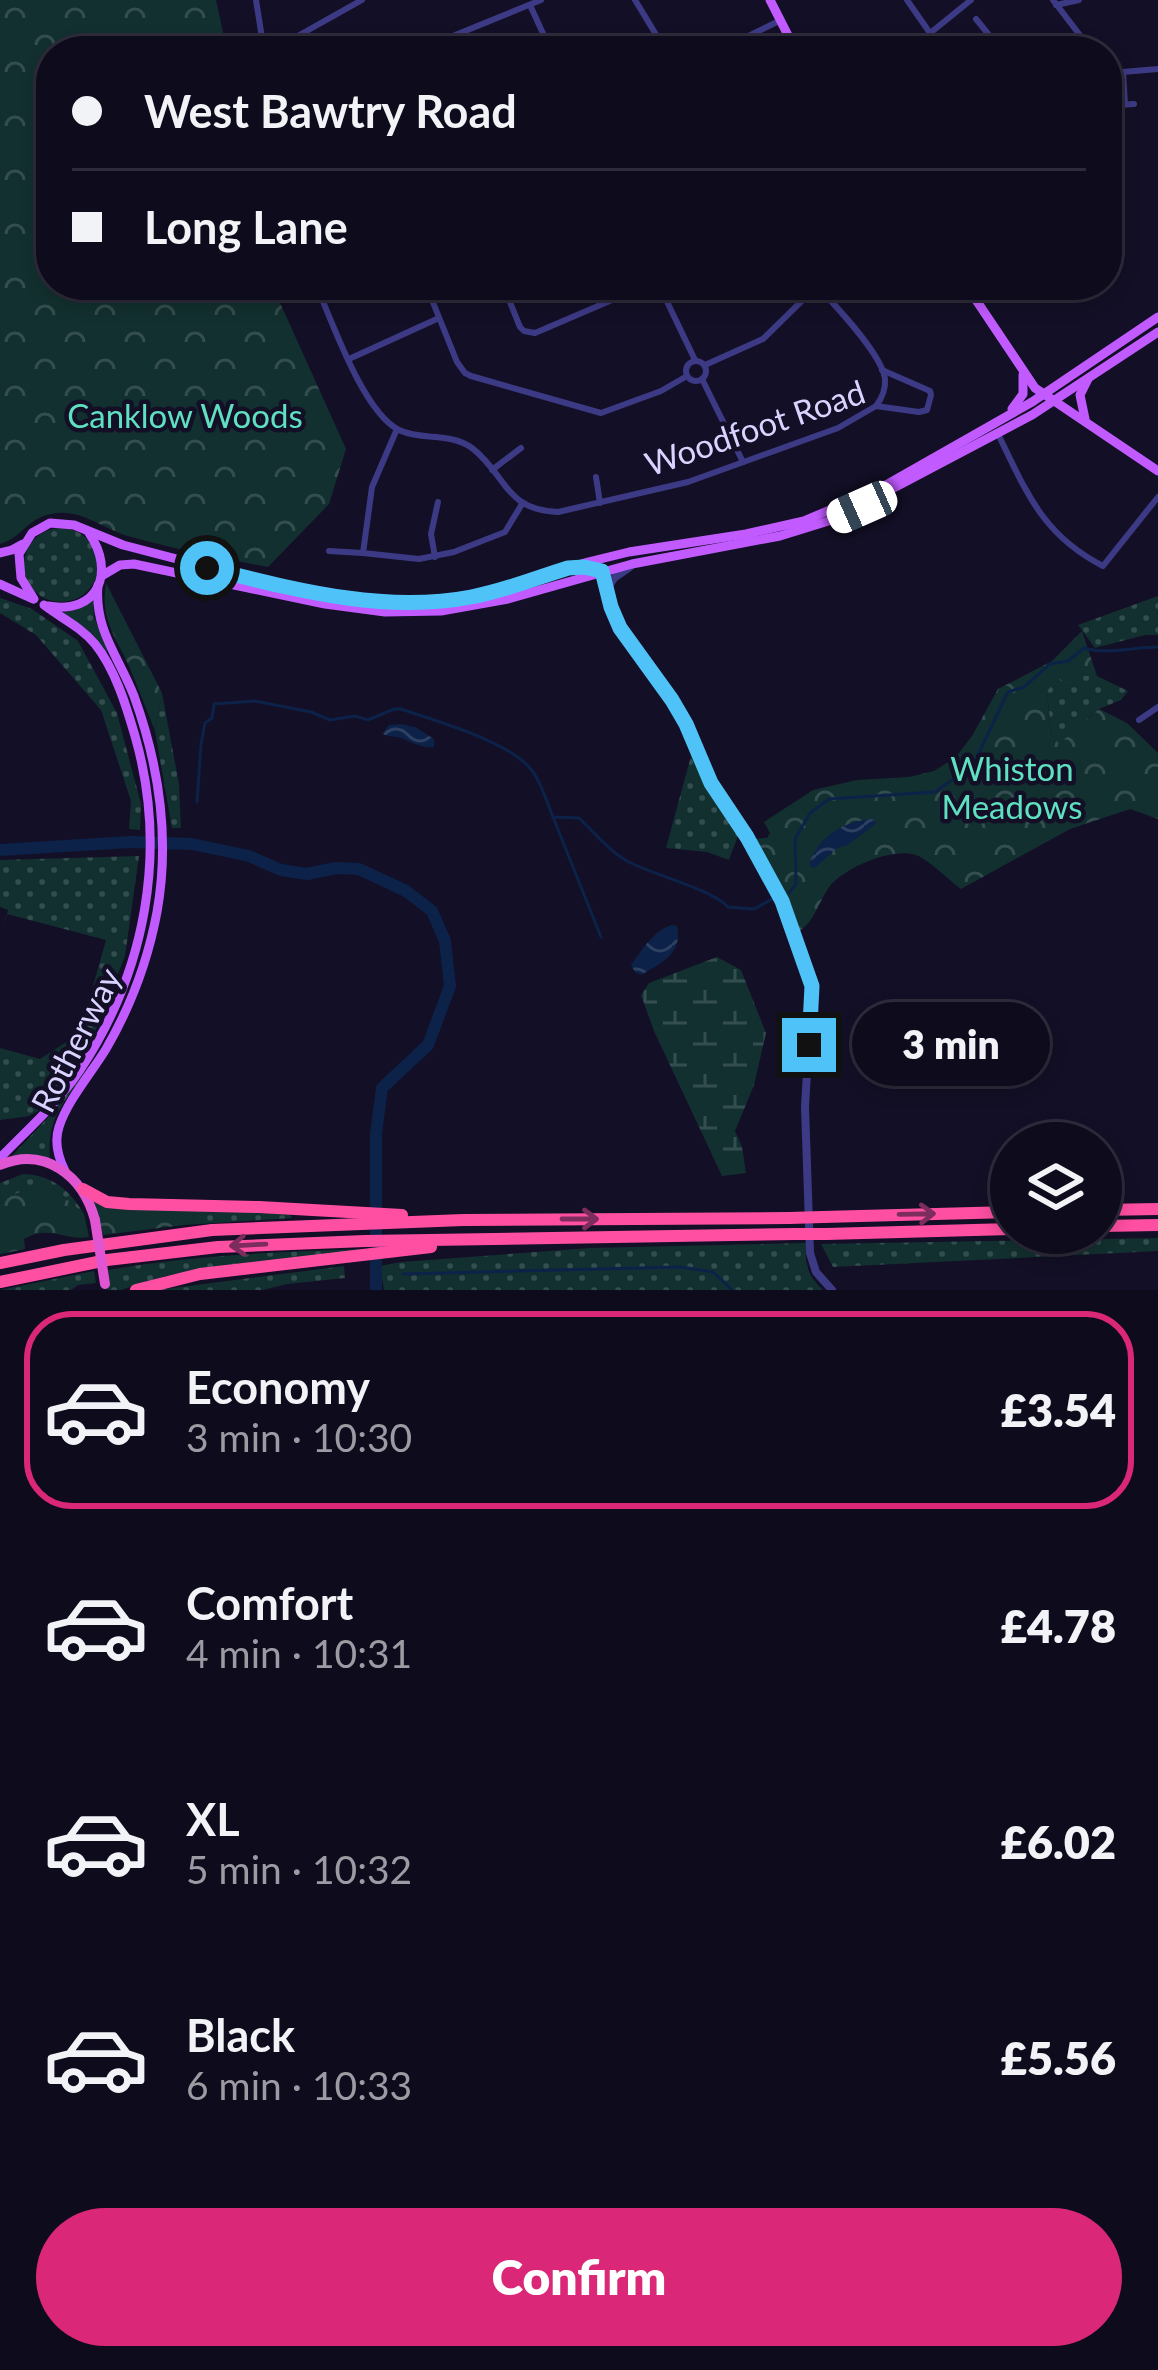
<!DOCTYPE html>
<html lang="en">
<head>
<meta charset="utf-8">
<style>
	body { margin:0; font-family:Lato,sans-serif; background:#171425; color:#f1f3f6; height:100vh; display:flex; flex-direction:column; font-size:45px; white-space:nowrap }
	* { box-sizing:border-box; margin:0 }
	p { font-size:39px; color:#9b9ba3 }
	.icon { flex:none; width:66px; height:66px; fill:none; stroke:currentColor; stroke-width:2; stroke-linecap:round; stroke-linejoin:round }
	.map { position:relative; height:1290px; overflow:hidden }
	.panel { display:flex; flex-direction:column; background:#0e0b1c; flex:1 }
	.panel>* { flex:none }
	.top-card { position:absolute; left:36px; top:36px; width:1086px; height:264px; border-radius:48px; box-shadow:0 6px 18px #0003,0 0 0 3px #2e2b3b; display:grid; align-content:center; height:264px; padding:0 36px; background:#0e0b1c }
	.buttons { position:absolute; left:990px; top:1122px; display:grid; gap:24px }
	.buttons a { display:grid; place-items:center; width:132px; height:132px; border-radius:50%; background:#0e0b1c; box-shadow:0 6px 18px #0003,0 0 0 3px #2e2b3b; font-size:60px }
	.end { position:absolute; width:54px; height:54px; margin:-27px; border:15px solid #4fc3f7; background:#111; box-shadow:0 0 0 6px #111 }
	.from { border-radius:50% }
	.bubble { position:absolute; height:84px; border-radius:42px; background:#0e0b1c; box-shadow:0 6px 18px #0003,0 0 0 3px #2e2b3b; font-size:39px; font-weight:800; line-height:84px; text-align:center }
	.car { position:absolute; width:36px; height:72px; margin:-36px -18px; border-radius:15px; box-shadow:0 0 9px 3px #0007; background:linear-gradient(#fff 24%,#345 0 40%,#fff 0 76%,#345 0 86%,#fff 0) }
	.top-card b { display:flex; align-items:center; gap:42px; height:114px; font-size:45px }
	.top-card b+b { border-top:3px solid #2e2b3b }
	.top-card i { width:30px; height:30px; background:#f1f3f6 }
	ul { padding:21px 0 0; list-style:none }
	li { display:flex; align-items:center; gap:36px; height:198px; margin:0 24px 18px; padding:0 12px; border:6px solid transparent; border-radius:48px }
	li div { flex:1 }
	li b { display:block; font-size:45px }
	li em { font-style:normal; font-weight:800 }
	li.selected { border-color:#db2777 }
	li>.icon { width:108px; height:108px; stroke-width:1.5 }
	.action { display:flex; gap:24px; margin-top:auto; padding:24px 36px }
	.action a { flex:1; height:138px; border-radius:72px; background:#db2777; color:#fff; font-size:48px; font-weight:800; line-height:138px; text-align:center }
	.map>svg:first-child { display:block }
	.grass { fill:url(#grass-dots) }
	.forest { fill:url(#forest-crowns) }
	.wetland { fill:url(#wetland-marsh) }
	.water { fill:url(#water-waves) }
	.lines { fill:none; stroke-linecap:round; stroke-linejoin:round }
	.stream { stroke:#0c2248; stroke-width:3 }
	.river { stroke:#0c2248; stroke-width:12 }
	.minor { stroke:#3d3a85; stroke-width:6 }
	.tertiary { stroke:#3d3a85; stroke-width:8 }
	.primary { stroke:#c25bff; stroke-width:9 }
	.trunk { stroke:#e055d1; stroke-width:10 }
	.motorway { stroke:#ff4fa3; stroke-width:12 }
	.trunk-bridge { stroke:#e055d1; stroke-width:10 }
	.motorway-bridge { stroke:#ff4fa3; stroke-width:12 }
	.oneway { stroke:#7d2c5e }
	.route { stroke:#4fc3f7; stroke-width:15 }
	.labels { text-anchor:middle; stroke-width:9; stroke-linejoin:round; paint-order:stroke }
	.park-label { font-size:33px; fill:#5fe0c0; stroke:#130f26 }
	.street-label { font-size:33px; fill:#d9d4ff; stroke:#130f26 }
</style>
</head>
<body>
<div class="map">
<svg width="1158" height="1290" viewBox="0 0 1158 1290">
	<defs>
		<pattern id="grass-dots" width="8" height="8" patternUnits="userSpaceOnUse" patternTransform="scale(3)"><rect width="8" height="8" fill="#12302f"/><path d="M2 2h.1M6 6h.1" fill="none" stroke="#344d4e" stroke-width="1.8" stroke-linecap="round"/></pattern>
		<pattern id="forest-crowns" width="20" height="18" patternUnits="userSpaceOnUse" patternTransform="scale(3)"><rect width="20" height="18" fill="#12302f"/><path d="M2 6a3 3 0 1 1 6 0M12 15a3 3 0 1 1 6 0" fill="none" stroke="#344d4e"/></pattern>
		<pattern id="wetland-marsh" width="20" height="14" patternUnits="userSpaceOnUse" patternTransform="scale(3)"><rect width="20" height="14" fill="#12302f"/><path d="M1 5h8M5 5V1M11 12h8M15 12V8" fill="none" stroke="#344d4e"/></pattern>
		<pattern id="water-waves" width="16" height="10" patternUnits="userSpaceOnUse" patternTransform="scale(3)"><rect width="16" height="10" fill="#0c2248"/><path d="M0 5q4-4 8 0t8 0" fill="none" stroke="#2f4163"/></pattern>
	</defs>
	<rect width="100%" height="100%" fill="#130f26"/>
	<!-- grass -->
	<g class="grass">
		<circle cx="61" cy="565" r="37"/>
		<polygon points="1158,596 1158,635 1145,635 1095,648 1078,625"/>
		<polygon points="0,598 32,609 78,641 117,713 141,804 140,830 129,829 131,801 101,710 36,635 0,613"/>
		<polygon points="93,601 94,617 108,651 106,652 62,613 78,609"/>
		<polygon points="1088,674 1097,676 1128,691 1121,700 1099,709 1059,745 1051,734 1047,691 1057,676"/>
		<polygon points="162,693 179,784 181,828 172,828 155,731"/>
		<path d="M691,756C698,769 737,824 738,832C738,840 731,852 729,860L707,852L666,848Z"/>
		<polygon points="139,856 125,956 91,1042 45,1107 29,1116 0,1120 0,1048 40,1059 71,1039 84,1018 106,940 7,914 0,937 8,910 0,907 0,860"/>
		<path d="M91,1064C68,1099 46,1115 50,1159L11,1157L55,1110Z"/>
		<path d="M23,1174C52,1175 70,1190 84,1214L52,1187C34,1187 15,1192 0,1203V1183Z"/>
		<polygon points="192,1210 290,1214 292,1218 184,1225 195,1221"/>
		<polygon points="1158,1238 1158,1251 833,1267 821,1244"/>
		<path d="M806,1243C805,1265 807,1275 823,1290H384L380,1266L401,1262L590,1248Z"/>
		<path d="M363,1249L364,1252L223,1266L165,1276L121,1290H108L107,1285L110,1284L108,1270C192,1255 278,1252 363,1249Z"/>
		<polygon points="344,1266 345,1278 287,1284 263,1290 157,1290"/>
		<polygon points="94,1271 96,1283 78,1285 71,1290 0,1290"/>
	</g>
	<!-- forest -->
	<g class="forest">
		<path d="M0,0H216L227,51H51V285H272L346,449L329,504L268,567C221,558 174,549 128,536C104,529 83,510 56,513C26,517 24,537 0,544Z"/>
		<path d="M106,583L162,693L155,731C146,709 138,687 129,666C115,635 100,620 106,583Z"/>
		<path d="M1082,631L1097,676H1079L1073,682L1066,683L1057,677L1047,691L1051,734L1059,744L1099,709L1127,723L1158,753V819L1130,809L1070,829L961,889C950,881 929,860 916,855C892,847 844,868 830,886C818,902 815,922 798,932L791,915L789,900L776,884L752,839L767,838L770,833L764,822L813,790L857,780L909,777L934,771L956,757L972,736L998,689L1052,661Z"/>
		<path d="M38,1187H52L84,1214L89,1237C63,1241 50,1224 24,1239L25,1249L0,1254V1203L8,1196Z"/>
		<polygon points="92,1199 192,1210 195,1221 184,1225 103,1235"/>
	</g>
	<!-- wetland -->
	<polygon class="wetland" points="717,957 741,970 766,1033 754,1085 735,1131 742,1147 746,1173 722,1176 654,1031 641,995 649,983"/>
	<!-- water -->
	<g class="water">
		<path d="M401,724L415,727L434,739V747C419,749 411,740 397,737C392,736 387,736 382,734L389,725Z"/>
		<path d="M872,819L877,823L848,845L837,848L815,868L809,866C816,837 844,821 872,819Z"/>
		<path d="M672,925L677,926C683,953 662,963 641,975L635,972L631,965C642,950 654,930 672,925Z"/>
	</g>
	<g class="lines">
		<!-- stream -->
		<g class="stream">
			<path d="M197,802L201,744L205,723L212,718L214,704L255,701L311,712L330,720L355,716L368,720L394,709H401C435,721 513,742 533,772C542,784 547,803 553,817L579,818C595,833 612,854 631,863C657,876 711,889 728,907L754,909L774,898"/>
			<polyline points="553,817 601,937"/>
			<path d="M789,893L796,884L795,839L810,813L829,799L935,792L973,765L1008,692L1024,687L1050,664L1068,661L1084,648C1107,655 1133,647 1158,647"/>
			<polyline points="403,1274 681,1267 713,1272 732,1290"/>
		</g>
		<!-- river -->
		<polyline class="river" points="0,850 130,842 192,844 249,856 281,870 307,874 336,868 359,869 406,891 432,911 445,941 450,986 428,1045 382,1088 376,1134 376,1290"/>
		<!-- minor -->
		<g class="minor">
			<polyline points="256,0 262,38 273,49"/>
			<polyline points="635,0 666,51"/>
			<polyline points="907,0 930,33"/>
			<polyline points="1053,0 1092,51"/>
			<polyline points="530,5 551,51"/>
			<polyline points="1056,5 1079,0"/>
			<polyline points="976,19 1002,51"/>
			<polyline points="271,51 362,0"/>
			<polyline points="416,51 541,0"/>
			<polyline points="718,51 779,21"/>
			<polyline points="908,51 971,0"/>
			<polyline points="1107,67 1123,72 1158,69"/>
			<polyline points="1123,72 1125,104"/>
			<polyline points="1119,105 1134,104"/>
			<path d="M316,285C333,323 363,412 399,430C422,441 450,432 472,448C507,475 504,510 558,512L688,482L838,428L876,406L919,412L927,410L931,395L930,391L882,370"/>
			<polyline points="426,285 457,362 465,373 471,376 601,413 661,391 687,376"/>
			<polyline points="503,285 520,327 524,331 535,333 647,285"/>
			<polyline points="659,285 695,360"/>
			<path d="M816,285C834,304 882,354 885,379C886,390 882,398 876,406"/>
			<polyline points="349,359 439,318"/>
			<circle cx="696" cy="371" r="10"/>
			<polyline points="705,365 763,339 817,286"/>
			<polyline points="702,379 743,462"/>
			<polyline points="397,429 372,487 363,553 419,559 454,552 505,532 522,504"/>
			<path d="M998,434C1026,491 1042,535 1103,566L1158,497"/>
			<polyline points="492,470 521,448"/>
			<polyline points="596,477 600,503"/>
			<polyline points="329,551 363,553"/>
			<polyline points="435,557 431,534 438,502"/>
			<polyline points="1139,720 1158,707"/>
		</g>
		<!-- tertiary -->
		<g class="tertiary">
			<polyline points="582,567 602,571 611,607 620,628 672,700 686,724 711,783 751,845 781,900 812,986 805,1107 810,1253 816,1272 832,1290"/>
			<polyline points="607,589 614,578 630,567"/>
		</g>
		<!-- primary -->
		<g class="primary">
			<polyline points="770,0 796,51"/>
			<polyline points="966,285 1035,388 1158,471"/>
			<polyline points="1012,409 1023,394 1023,375"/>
			<polyline points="1085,419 1080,395 1088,379"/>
			<polyline points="0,553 12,550 23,544"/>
			<polyline points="103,575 120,565 134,564 325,604 385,612 441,611 508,599 632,564 780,536 835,519 1032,415 1158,332"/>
			<polyline points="0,584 33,599"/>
			<polyline points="34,599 21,578 19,554 32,533 50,523 74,525 123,545 261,581 369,601 411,603 472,597 588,562 629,552 746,534 804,521 879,489 1032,402 1158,317"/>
			<path d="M48,606C98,615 116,572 89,533"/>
			<path d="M0,1158C28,1129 58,1103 80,1070C146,971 168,851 135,736C126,705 115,669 95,644C81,627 61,618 44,605"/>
			<path d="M65,1171C58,1157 54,1142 59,1127C67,1101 92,1072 106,1049C131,1006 148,960 157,912C170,839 159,765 134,696C119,657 94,630 98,585"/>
		</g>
		<!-- trunk -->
		<path class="trunk" d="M0,1165C45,1146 83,1176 95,1220"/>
		<!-- motorway -->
		<g class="motorway">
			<polyline points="83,1189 107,1202 129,1204 259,1207 402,1215"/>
			<polyline points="1101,1210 1158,1209"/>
			<polyline points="823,1217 1011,1212"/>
			<polyline points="1101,1226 1158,1225"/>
			<polyline points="826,1234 1011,1229"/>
			<polyline points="0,1263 64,1250 212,1230 463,1220 789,1218"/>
			<polyline points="0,1282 107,1260 218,1247 365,1241 795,1234"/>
			<polyline points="136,1290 200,1274 431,1247"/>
		</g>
		<!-- trunk-bridge -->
		<polyline class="trunk-bridge" points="95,1220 105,1284"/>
		<!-- motorway-bridge -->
		<g class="motorway-bridge">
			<polyline points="789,1218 823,1217"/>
			<polyline points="795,1234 826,1234"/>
		</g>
	</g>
	<!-- one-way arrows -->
	<defs><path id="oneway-shaft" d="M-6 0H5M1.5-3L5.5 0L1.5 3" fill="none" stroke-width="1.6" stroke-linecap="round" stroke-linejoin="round" transform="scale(3)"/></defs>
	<g class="oneway">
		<use href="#oneway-shaft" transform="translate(917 1214) rotate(-1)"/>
		<use href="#oneway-shaft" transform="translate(580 1219)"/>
		<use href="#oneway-shaft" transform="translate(248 1245) rotate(177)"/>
	</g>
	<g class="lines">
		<!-- route -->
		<path class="route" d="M207,568C293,589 383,614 471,597C504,591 536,578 568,568L584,567L602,571L611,607L620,628L672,700L686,724L711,783L747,837L782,901L812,986L809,1045"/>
	</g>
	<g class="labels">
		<!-- park labels -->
		<g class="park-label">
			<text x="185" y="428">Canklow Woods</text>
			<text x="1012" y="781">Whiston<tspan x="1012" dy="38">Meadows</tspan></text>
		</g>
		<!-- street labels -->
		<g class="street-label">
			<text transform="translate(755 428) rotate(-19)" y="12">Woodfoot Road</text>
			<text transform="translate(76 1040) rotate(-63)" y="12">Rotherway</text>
		</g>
	</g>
</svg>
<div class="buttons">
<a><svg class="icon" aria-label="layers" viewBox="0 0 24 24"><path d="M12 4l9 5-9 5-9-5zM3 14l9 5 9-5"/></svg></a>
</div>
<i class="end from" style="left:207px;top:568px"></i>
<i class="end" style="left:809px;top:1045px"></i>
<div class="bubble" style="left:852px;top:1002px;width:198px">3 min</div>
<i class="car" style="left:862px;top:507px;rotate:246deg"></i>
<div class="top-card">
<b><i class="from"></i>West Bawtry Road</b>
<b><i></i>Long Lane</b>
</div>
</div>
<section class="panel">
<ul>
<li class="selected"><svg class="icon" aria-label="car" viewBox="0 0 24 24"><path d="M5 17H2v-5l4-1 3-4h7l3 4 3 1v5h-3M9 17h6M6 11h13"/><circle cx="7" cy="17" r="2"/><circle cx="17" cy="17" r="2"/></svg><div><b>Economy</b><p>3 min · 10:30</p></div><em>£3.54</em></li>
<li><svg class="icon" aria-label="car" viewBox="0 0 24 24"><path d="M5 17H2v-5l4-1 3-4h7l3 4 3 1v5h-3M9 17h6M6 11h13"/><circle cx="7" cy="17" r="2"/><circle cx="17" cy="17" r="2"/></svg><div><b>Comfort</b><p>4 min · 10:31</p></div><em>£4.78</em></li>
<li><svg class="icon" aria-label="car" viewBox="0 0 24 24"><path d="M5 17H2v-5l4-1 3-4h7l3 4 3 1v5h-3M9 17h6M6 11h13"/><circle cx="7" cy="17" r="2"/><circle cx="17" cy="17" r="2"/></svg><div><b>XL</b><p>5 min · 10:32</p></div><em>£6.02</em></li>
<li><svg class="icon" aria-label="car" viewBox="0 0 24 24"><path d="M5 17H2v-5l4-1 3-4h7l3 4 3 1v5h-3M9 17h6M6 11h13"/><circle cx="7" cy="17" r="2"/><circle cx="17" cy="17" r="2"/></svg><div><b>Black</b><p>6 min · 10:33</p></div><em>£5.56</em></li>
</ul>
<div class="action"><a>Confirm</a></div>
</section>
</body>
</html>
